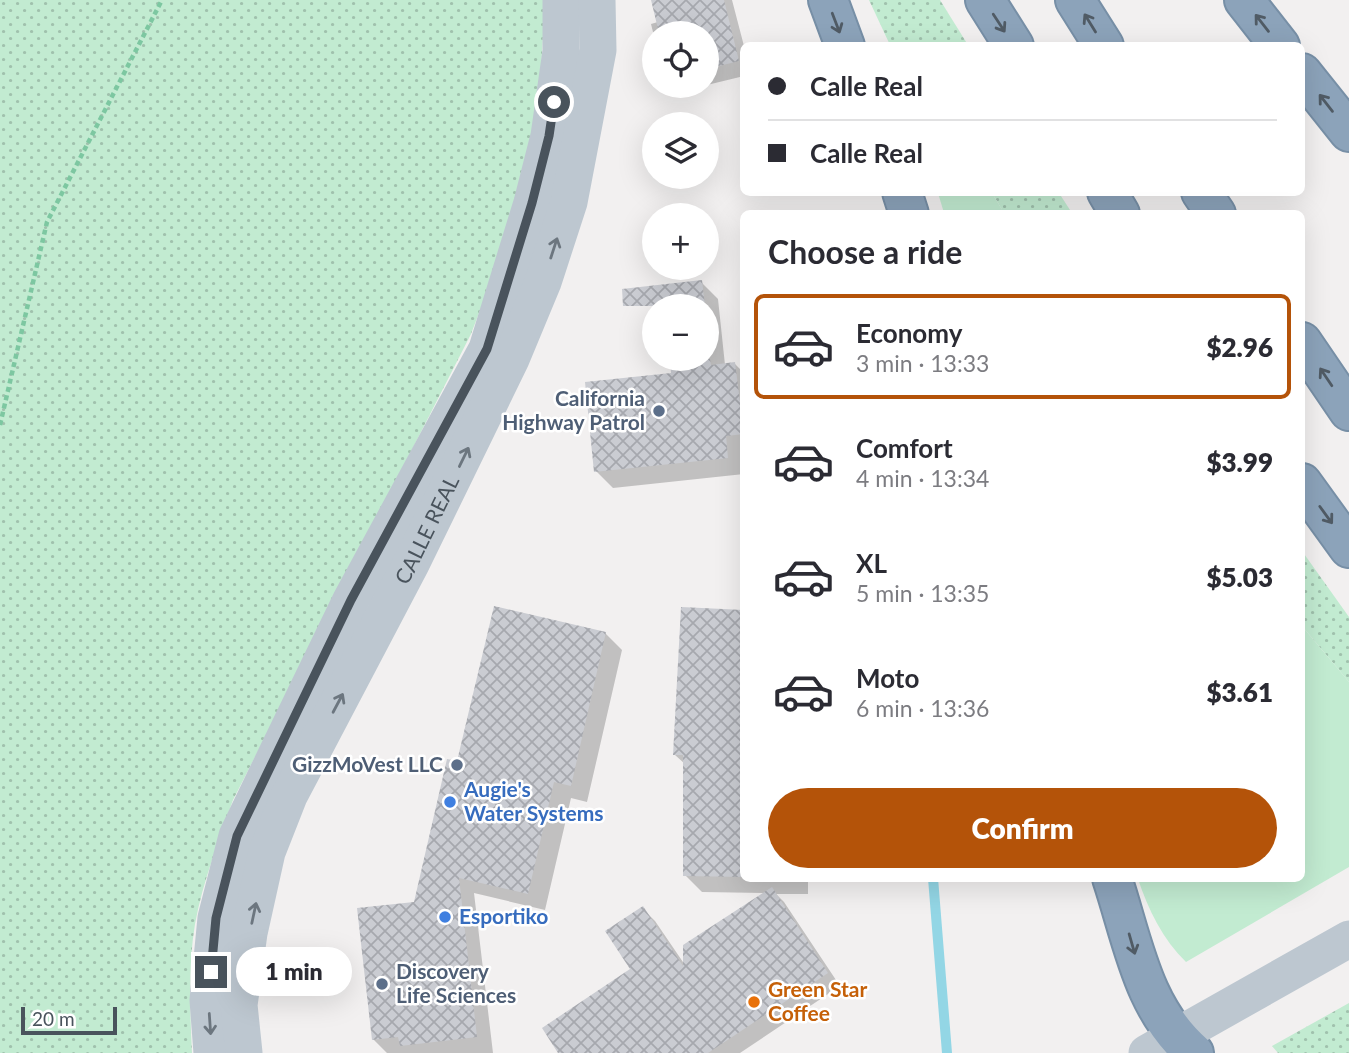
<!DOCTYPE html>
<html lang="en">
<head>
<meta charset="utf-8">
<style>
	body { margin:0; font-family:Lato,sans-serif; background:#f2f2f3; color:#2b2b33; height:100vh; display:flex; flex-direction:column; font-size:26px; white-space:nowrap }
	* { box-sizing:border-box; margin:0 }
	p { font-size:23px; color:#7c7c81 }
	.icon { flex:none; width:38px; height:38px; fill:none; stroke:currentColor; stroke-width:2; stroke-linecap:round; stroke-linejoin:round }
	.map { position:relative; flex:1; overflow:hidden }
	.panel { position:absolute; left:740px; top:210px; width:565px; height:672px; display:flex; flex-direction:column; background:#fff; border-radius:10px; box-shadow:0 7px 28px #0002 }
	.panel>* { flex:none }
	.hud { position:absolute; left:740px; top:42px; width:565px; height:154px; border-radius:10px; box-shadow:0 7px 28px #0002; display:grid; align-content:center; height:154px; padding:0 28px; background:#fff }
	.tools { position:absolute; left:642px; top:21px; display:grid; gap:14px }
	.tools a { display:grid; place-items:center; width:77px; height:77px; border-radius:50%; background:#fff; box-shadow:0 7px 28px #0002; font-size:35px }
	.scale { position:absolute; left:21px; bottom:18px; width:96px; box-sizing:border-box; padding-left:7px; border:4px solid #49535c; border-top:0; font-size:19px; line-height:24px; white-space:nowrap; color:#49535c; -webkit-text-stroke:5px #fff; paint-order:stroke }
	.end { position:absolute; width:32px; height:32px; margin:-16px; border:9px solid #49535c; background:#fff; box-shadow:0 0 0 4px #fff }
	.from { border-radius:50% }
	.bubble { position:absolute; height:49px; border-radius:24px; background:#fff; box-shadow:0 7px 28px #0002; font-size:23px; font-weight:800; line-height:49px; text-align:center }
	.hud b { display:flex; align-items:center; gap:24px; height:66px; font-size:26px }
	.hud b+b { border-top:2px solid #e1e1e2 }
	.hud i { width:18px; height:18px; background:#2b2b33 }
	ul { padding:0; list-style:none }
	li { display:flex; align-items:center; gap:21px; height:105px; margin:0 14px 10px; padding:0 14px; border:4px solid transparent; border-radius:10px }
	li div { flex:1 }
	li b { display:block; font-size:26px }
	li em { font-style:normal; font-weight:800 }
	li.current { border-color:#b45309 }
	li>.icon { width:63px; height:63px; stroke-width:1.5 }
	h2 { padding:0 28px; font-size:32px; line-height:84px }
	.primary-button { display:flex; gap:14px; margin-top:auto; padding:14px 28px }
	.primary-button a { flex:1; height:80px; border-radius:42px; background:#b45309; color:#fff; font-size:28px; font-weight:800; line-height:80px; text-align:center }
	.map>svg:first-child { display:block }
	.grass { fill:url(#grass-dots) }
	.garden { fill:#c2ebd1 }
	.shadow { fill:#0003 }
	.lines { fill:none; stroke-linecap:round; stroke-linejoin:round }
	.stream { stroke:#93d6e5; stroke-width:10 }
	.building { fill:url(#building-cross-hatch) }
	.motorway-casing { stroke:#778fa6; stroke-width:42 }
	.path { stroke:#7dc7a1; stroke-width:4.5; stroke-dasharray:5 3.5; stroke-linecap:butt }
	.secondary { stroke:#bdc7d0; stroke-width:37 }
	.motorway { stroke:#8ca3ba; stroke-width:38 }
	.oneway { stroke:#505b65 }
	.oneway2 { stroke:#6c767f }
	.route { stroke:#49535c; stroke-width:9 }
	.service-dot { fill:#5c6f8a; stroke:#fff; stroke-width:2.5 }
	.shop-dot { fill:#3f7fe0; stroke:#fff; stroke-width:2.5 }
	.food-dot { fill:#e8710a; stroke:#fff; stroke-width:2.5 }
	.labels { text-anchor:middle; stroke-width:5; stroke-linejoin:round; paint-order:stroke }
	.service-label { font-size:21px; font-weight:bold; fill:#4e5e75; stroke:#fff; text-anchor:end }
	.street-label { font-size:21px; fill:#49535c; stroke:#fff }
	.shop-label { font-size:21px; font-weight:bold; fill:#366cbe; stroke:#fff; text-anchor:start }
	.food-label { font-size:21px; font-weight:bold; fill:#c56008; stroke:#fff; text-anchor:start }
</style>
</head>
<body>
<div class="map">
<svg width="1349" height="1053" viewBox="0 0 1349 1053">
	<defs>
		<pattern id="grass-dots" width="8" height="8" patternUnits="userSpaceOnUse" patternTransform="scale(1.75)"><rect width="8" height="8" fill="#c2ebd1"/><path d="M2 2h.1M6 6h.1" fill="none" stroke="#a0c1ad" stroke-width="1.8" stroke-linecap="round"/></pattern>
		<pattern id="building-cross-hatch" width="8" height="8" patternUnits="userSpaceOnUse" patternTransform="scale(1.75)"><rect width="8" height="8" fill="#caccd2"/><path d="M0 0l8 8M0 8l8-8" fill="none" stroke="#a6a8ae"/></pattern>
	</defs>
	<rect width="100%" height="100%" fill="#f2f0f0"/>
	<!-- grass -->
	<g class="grass">
		<path d="M0,0H545C542,53 540,115 527,166C512,223 492,280 471,334L233,800C219,840 203,881 195,924C188,966 190,1010 192,1053H0Z"/>
		<polygon points="869,0 940,0 968,45 890,45"/>
		<polygon points="992,193 1059,193 1072,213 1004,213"/>
		<polygon points="1302,551 1349,617 1349,682 1302,626"/>
		<polygon points="1349,1003 1349,1053 1278,1053 1272,1046"/>
	</g>
	<!-- garden -->
	<g class="garden">
		<polygon points="938,193 992,193 1004,213 944,213"/>
		<path d="M1302,626L1349,682V867L1186,962C1163,940 1148,909 1138,879L1302,878Z"/>
	</g>
	<!-- shadow -->
	<g class="shadow">
		<polygon points="653,0 732,0 744,46 744,76 707,85 707,33 654,33 654,36 651,24 658,22"/>
		<polygon points="672,86 704,86 679,92"/>
		<polygon points="701,282 718,299 725,365 735,364 744,373 744,474 613,488 596,471 673,375 672,359 707,359 707,306 665,306 663,286"/>
		<polygon points="744,612 744,878 808,878 808,894 776,894 784,902 840,986 740,1053 560,1053 632,970 642,908 655,921 685,965 765,893 702,892 685,875 685,764 675,755"/>
		<polygon points="605,633 622,650 587,802 571,798 545,910 474,893 493,1053 387,1053 374,1040 459,763"/>
	</g>
	<g class="lines">
		<!-- stream -->
		<polyline class="stream" points="933,878 947,1053"/>
	</g>
	<!-- building -->
	<g class="building">
		<polygon points="651,0 724,0 739,61 707,69 707,33 659,33"/>
		<polygon points="702,280 705,306 623,306 622,289"/>
		<polygon points="670,359 710,359 711,365 735,362 744,434 726,436 728,458 594,472 585,382 671,373"/>
		<polygon points="494,606 606,632 571,786 554,782 528,894 459,878 477,1037 400,1046 398,1037 372,1040 357,908 414,902 447,759 457,761"/>
		<polygon points="681,607 744,610 744,877 683,876 683,755 673,755"/>
		<polygon points="772,887 828,973 708,1053 558,1053 542,1028 630,969 605,931 643,906 683,966 683,945"/>
	</g>
	<g class="lines">
		<!-- motorway casing -->
		<g class="motorway-casing">
			<g id="motorway">
				<polyline points="828,0 845,46"/>
				<polyline points="985,0 1014,46"/>
				<polyline points="1075,0 1104,46"/>
				<polyline points="1244,0 1280,46"/>
				<polyline points="1302,73 1349,132"/>
				<polyline points="902,192 909,214"/>
				<polyline points="1107,192 1120,214"/>
				<polyline points="1201,192 1216,214"/>
				<polyline points="1302,342 1349,411"/>
				<polyline points="1302,483 1349,548"/>
				<path d="M1112,878C1133,941 1142,1008 1194,1053"/>
			</g>
		</g>
		<!-- path -->
		<polyline class="path" points="0,425 47,222 162,0"/>
		<!-- secondary -->
		<g class="secondary">
			<polyline points="212,1053 208,1000 216,918 237,836 351,600 487,349 532,203 549,136 561,51 561,0"/>
			<path id="s1" d="M244,1053L239,1005L249,933L267,852L289,796L411,564L511,359L543,282L569,202L598,50L597,0"/>
			<polyline points="1147,1053 1349,939"/>
		</g>
		<!-- motorway -->
		<use href="#motorway" class="motorway"/>
	</g>
	<!-- one-way arrows -->
	<defs><path id="oneway-shaft" d="M-6 0H5M1.5-3L5.5 0L1.5 3" fill="none" stroke-width="1.6" stroke-linecap="round" stroke-linejoin="round" transform="scale(1.75)"/></defs>
	<g class="oneway">
		<use href="#oneway-shaft" transform="translate(836 23) rotate(69)"/>
		<use href="#oneway-shaft" transform="translate(999 23) rotate(57)"/>
		<use href="#oneway-shaft" transform="translate(1090 23) rotate(-122)"/>
		<use href="#oneway-shaft" transform="translate(1262 23) rotate(-128)"/>
		<use href="#oneway-shaft" transform="translate(1326 103) rotate(-128)"/>
		<use href="#oneway-shaft" transform="translate(1326 377) rotate(-124)"/>
		<use href="#oneway-shaft" transform="translate(1326 515) rotate(54)"/>
		<use href="#oneway-shaft" transform="translate(1132 944) rotate(74)"/>
	</g>
	<g class="oneway2">
		<use href="#oneway-shaft" transform="translate(554 248) rotate(-72)"/>
		<use href="#oneway-shaft" transform="translate(464 457) rotate(-64)"/>
		<use href="#oneway-shaft" transform="translate(338 703) rotate(-62)"/>
		<use href="#oneway-shaft" transform="translate(254 913) rotate(-78)"/>
		<use href="#oneway-shaft" transform="translate(210 1024) rotate(86)"/>
	</g>
	<g class="lines">
		<!-- route -->
		<polyline class="route" points="211,972 216,918 237,836 351,600 487,349 532,203 549,136 554,102"/>
	</g>
	<!-- markers -->
	<g class="service-dot">
		<circle cx="659" cy="411" r="7"/>
		<circle cx="457" cy="765" r="7"/>
		<circle cx="382" cy="984" r="7"/>
	</g>
	<g class="shop-dot">
		<circle cx="450" cy="802" r="7"/>
		<circle cx="445" cy="917" r="7"/>
	</g>
	<circle class="food-dot" cx="754" cy="1002" r="7"/>
	<g class="labels">
		<!-- service labels -->
		<g class="service-label">
			<text x="645" y="406">California<tspan x="645" dy="24">Highway Patrol</tspan></text>
			<text x="443" y="772">GizzMoVest LLC</text>
			<text x="396" y="979" text-anchor="start">Discovery<tspan x="396" dy="24">Life Sciences</tspan></text>
		</g>
		<!-- street labels -->
		<g class="street-label">
			<text dy="7" stroke="none"><textPath href="#s1" startOffset="564">CALLE REAL</textPath></text>
		</g>
		<!-- shop labels -->
		<g class="shop-label">
			<text x="464" y="797">Augie's<tspan x="464" dy="24">Water Systems</tspan></text>
			<text x="459" y="924">Esportiko</text>
		</g>
		<!-- food labels -->
		<g class="food-label">
			<text x="768" y="997">Green Star<tspan x="768" dy="24">Coffee</tspan></text>
		</g>
	</g>
</svg>
<div class="tools">
<a><svg class="icon" aria-label="locate" viewBox="0 0 24 24"><circle cx="12" cy="12" r="6"/><path d="M12 2v4M12 18v4M2 12h4M18 12h4"/></svg></a>
<a><svg class="icon" aria-label="layers" viewBox="0 0 24 24"><path d="M12 4l9 5-9 5-9-5zM3 14l9 5 9-5"/></svg></a>
<a>+</a>
<a>−</a>
</div>
<div class="scale">20 m</div>
<i class="end from" style="left:554px;top:102px"></i>
<i class="end" style="left:211px;top:972px"></i>
<div class="bubble" style="left:236px;top:947px;width:116px">1 min</div>
<div class="hud">
<b><i class="from"></i>Calle Real</b>
<b><i></i>Calle Real</b>
</div>
<section class="panel">
<h2>Choose a ride</h2>
<ul>
<li class="current"><svg class="icon" aria-label="car" viewBox="0 0 24 24"><path d="M5 17H2v-5l4-1 3-4h7l3 4 3 1v5h-3M9 17h6M6 11h13"/><circle cx="7" cy="17" r="2"/><circle cx="17" cy="17" r="2"/></svg><div><b>Economy</b><p>3 min · 13:33</p></div><em>$2.96</em></li>
<li><svg class="icon" aria-label="car" viewBox="0 0 24 24"><path d="M5 17H2v-5l4-1 3-4h7l3 4 3 1v5h-3M9 17h6M6 11h13"/><circle cx="7" cy="17" r="2"/><circle cx="17" cy="17" r="2"/></svg><div><b>Comfort</b><p>4 min · 13:34</p></div><em>$3.99</em></li>
<li><svg class="icon" aria-label="car" viewBox="0 0 24 24"><path d="M5 17H2v-5l4-1 3-4h7l3 4 3 1v5h-3M9 17h6M6 11h13"/><circle cx="7" cy="17" r="2"/><circle cx="17" cy="17" r="2"/></svg><div><b>XL</b><p>5 min · 13:35</p></div><em>$5.03</em></li>
<li><svg class="icon" aria-label="car" viewBox="0 0 24 24"><path d="M5 17H2v-5l4-1 3-4h7l3 4 3 1v5h-3M9 17h6M6 11h13"/><circle cx="7" cy="17" r="2"/><circle cx="17" cy="17" r="2"/></svg><div><b>Moto</b><p>6 min · 13:36</p></div><em>$3.61</em></li>
</ul>
<div class="primary-button"><a>Confirm</a></div>
</section>
</div>
</body>
</html>
